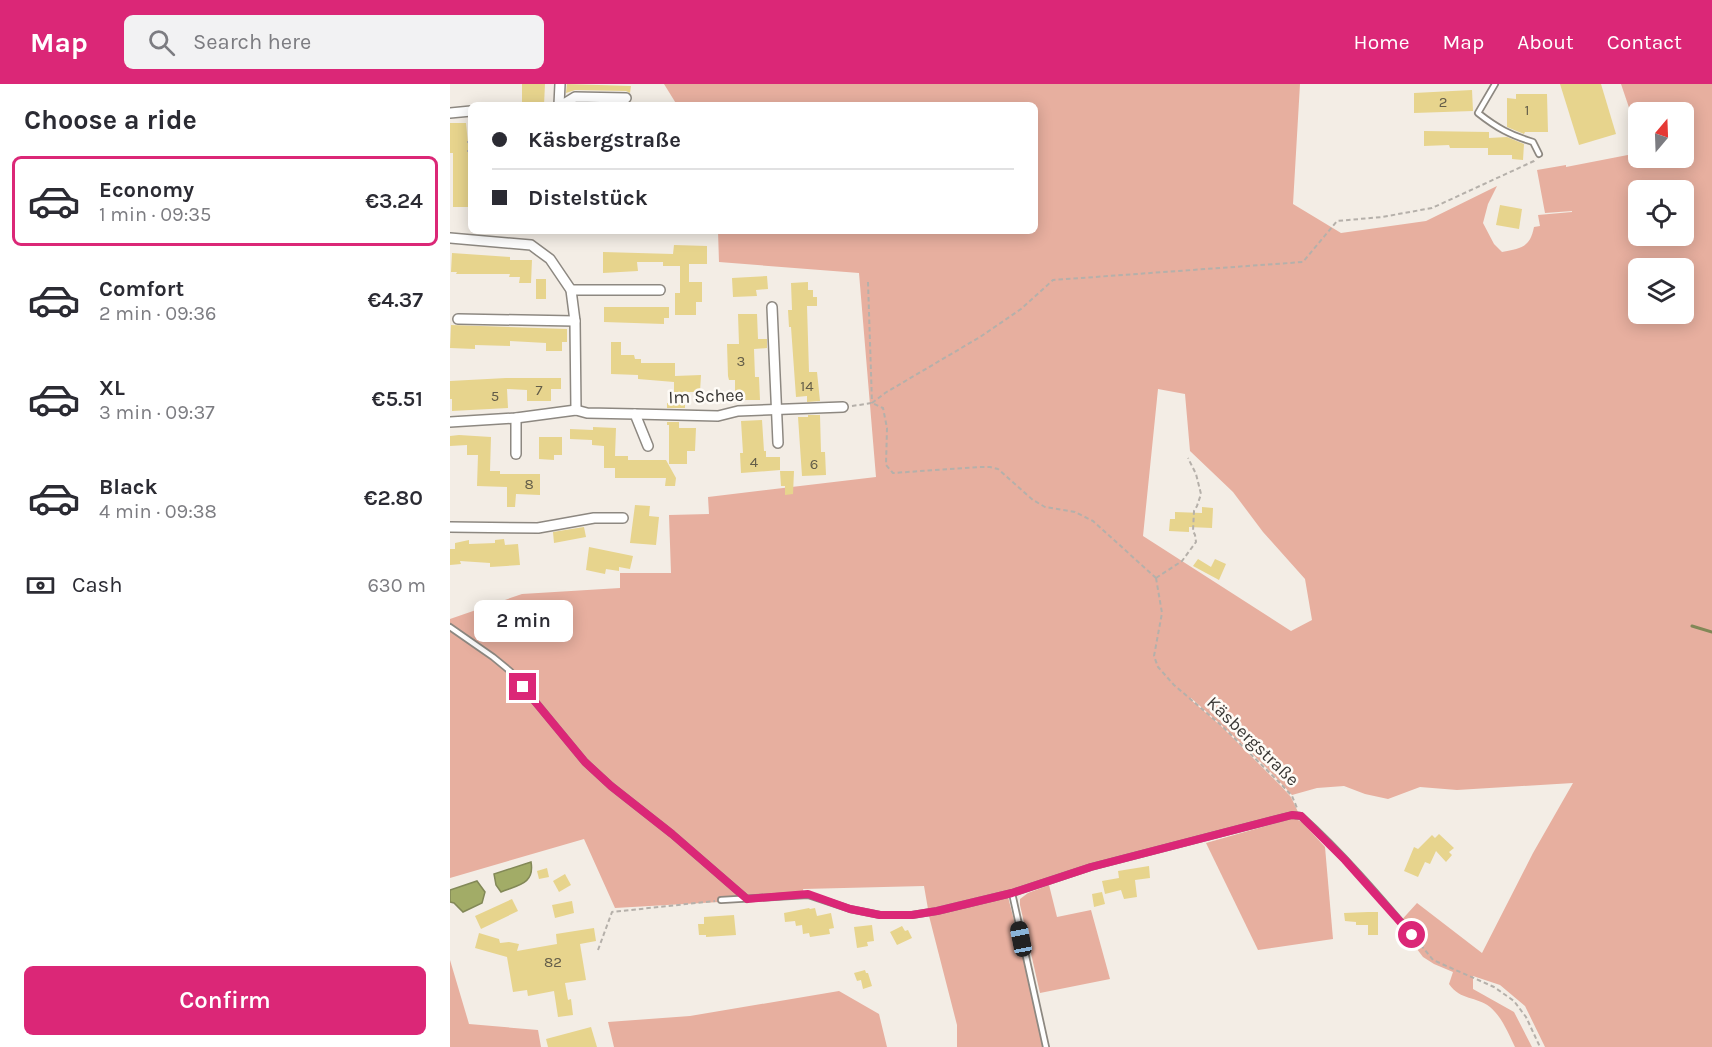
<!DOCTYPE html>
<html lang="en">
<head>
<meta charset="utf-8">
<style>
	body { margin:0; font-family:Karla,sans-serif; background:#f2f2f3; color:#2b2b33; height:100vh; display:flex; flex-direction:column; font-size:22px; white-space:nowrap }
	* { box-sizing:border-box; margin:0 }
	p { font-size:20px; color:#7c7c81 }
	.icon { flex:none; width:33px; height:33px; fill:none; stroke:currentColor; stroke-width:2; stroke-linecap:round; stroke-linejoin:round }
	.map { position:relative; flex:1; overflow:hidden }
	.sheet { display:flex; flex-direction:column; background:#fff; width:450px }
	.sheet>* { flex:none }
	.hud { position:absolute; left:18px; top:18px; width:570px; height:132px; border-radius:9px; box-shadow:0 3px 15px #0003; display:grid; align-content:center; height:132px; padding:0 24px; background:#fff }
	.needle { width:39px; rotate:19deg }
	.fabs { position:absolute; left:1178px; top:18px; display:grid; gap:12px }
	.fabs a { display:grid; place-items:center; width:66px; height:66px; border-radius:9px; background:#fff; box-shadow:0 3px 15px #0003; font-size:30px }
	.end { position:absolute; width:27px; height:27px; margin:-14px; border:8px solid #db2777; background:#fff; box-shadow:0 0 0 3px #fff }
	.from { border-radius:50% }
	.bubble { position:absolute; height:42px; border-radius:9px; background:#fff; box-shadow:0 3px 15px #0003; font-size:20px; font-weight:600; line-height:42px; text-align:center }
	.car { position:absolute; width:18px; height:36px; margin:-18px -9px; border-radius:8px; box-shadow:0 0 4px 2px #0007; background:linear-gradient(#222 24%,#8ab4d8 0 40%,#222 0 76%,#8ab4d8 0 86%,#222 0) }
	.hud b { display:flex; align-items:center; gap:21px; height:57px; font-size:22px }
	.hud b+b { border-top:2px solid #e1e1e2 }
	.hud i { width:15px; height:15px; background:#2b2b33 }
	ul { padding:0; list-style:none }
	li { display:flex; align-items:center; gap:18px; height:90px; margin:0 12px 9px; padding:0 12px; border:3px solid transparent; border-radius:9px }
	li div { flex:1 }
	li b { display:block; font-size:22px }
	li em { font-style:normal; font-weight:600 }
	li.current { border-color:#db2777 }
	li>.icon { width:54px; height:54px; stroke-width:1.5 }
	h2 { padding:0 24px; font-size:27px; line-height:72px }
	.pay { display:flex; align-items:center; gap:15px; height:66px; padding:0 24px; font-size:22px }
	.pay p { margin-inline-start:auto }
	.primary-button { display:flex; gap:12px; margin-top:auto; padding:12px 24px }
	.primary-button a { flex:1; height:69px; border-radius:9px; background:#db2777; color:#fff; font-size:24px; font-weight:600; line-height:69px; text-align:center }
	header { display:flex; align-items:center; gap:36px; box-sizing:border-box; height:84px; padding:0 30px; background:#db2777; color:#fff }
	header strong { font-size:28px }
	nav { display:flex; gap:33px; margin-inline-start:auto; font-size:21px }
	.search { width:420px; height:54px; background:#f2f2f3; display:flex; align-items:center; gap:15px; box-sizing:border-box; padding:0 21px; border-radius:9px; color:#7c7c81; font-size:22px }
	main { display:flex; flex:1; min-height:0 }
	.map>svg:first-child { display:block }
	.green { fill:#e7af9f; fill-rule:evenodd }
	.water { fill:#a2ac67; stroke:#828857; stroke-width:1.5 }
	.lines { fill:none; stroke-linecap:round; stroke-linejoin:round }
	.stream { stroke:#828857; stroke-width:3 }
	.building { fill:#e7d48d }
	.lane-casing { stroke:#8d8881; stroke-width:8 }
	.street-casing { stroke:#8d8881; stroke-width:12 }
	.path { stroke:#b5b0aa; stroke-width:2; stroke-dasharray:4.5 3; stroke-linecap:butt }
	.lane { stroke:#fff; stroke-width:4.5 }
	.street { stroke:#fff; stroke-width:9 }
	.route { stroke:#db2777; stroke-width:8 }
	.labels { text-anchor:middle; stroke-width:5; stroke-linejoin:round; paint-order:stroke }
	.number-label { font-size:15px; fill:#635d49 }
	.street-label { font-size:18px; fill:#373532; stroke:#fefbf6 }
</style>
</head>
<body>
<header>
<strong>Map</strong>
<div class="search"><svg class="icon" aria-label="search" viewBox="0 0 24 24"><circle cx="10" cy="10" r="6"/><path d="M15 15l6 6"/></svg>Search here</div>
<nav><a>Home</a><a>Map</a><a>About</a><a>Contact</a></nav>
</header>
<main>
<section class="sheet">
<h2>Choose a ride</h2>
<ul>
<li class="current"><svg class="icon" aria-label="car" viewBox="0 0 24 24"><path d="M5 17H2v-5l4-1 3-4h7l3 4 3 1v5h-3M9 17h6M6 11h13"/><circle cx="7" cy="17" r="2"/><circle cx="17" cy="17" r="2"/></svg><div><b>Economy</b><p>1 min · 09:35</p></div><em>€3.24</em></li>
<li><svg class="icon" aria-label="car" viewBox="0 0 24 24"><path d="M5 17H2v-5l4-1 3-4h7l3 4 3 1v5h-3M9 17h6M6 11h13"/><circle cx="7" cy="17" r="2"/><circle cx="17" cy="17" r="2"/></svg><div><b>Comfort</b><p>2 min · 09:36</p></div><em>€4.37</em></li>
<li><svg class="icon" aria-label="car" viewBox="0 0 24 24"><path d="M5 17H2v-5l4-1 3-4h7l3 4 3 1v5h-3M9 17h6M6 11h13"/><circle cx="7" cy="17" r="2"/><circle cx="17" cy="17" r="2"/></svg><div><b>XL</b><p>3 min · 09:37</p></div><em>€5.51</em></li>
<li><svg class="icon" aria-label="car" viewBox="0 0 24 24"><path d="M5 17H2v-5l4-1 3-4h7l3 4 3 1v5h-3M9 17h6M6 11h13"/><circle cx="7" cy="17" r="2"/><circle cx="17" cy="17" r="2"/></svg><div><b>Black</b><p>4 min · 09:38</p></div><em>€2.80</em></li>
</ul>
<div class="pay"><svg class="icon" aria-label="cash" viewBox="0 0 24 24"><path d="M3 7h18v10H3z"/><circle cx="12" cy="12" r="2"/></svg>Cash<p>630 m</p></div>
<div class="primary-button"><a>Confirm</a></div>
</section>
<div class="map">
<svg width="1262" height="963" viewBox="0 0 1262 963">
	<rect width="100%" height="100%" fill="#f3ede5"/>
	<!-- green -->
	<g class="green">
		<path d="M214,0H850L843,120L891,149L976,137L1047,102L1038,120L1033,139L1044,160L1052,168C1071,164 1080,164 1084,143L1090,142L1088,131L1122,128V127L1095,129L1087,86L1116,81V83L1188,69V74H1233V28H1188V50L1171,0H1262V963H1095L1075,922L1050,901L1023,892V905L1064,928L1082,963H1065C1058,949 1052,933 1040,923C1026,912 1011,917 999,900L1003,888L984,880L973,873L948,840L967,819L1032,869L1083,769L1123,699L1007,706L970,703L938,715L915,710L894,702L867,704L842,711C811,676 776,645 741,614L740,615L771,642L830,701L841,713L848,728L788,742L639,782L559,806L478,825L474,802L353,805L354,809L299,813L223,748L162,701L136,678L61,586L0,541V535L72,510L170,504V489H221L219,431L259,430L258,413L426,393L409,189L269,178L268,147H585V21H227ZM1188,106H1233V152H1188ZM1188,184H1233V230H1188ZM708,305L735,310L740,367L783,408L813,448L855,495L862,536L841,547L693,452Z"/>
		<polygon points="0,544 42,574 60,589 135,679 222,751 296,815 269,816 269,818 165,824 134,755 0,794"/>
		<polygon points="844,734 852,738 875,763 883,855 808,866 756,759"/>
		<polygon points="599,801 607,833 641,826 660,895 590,909 570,821 570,815 578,809"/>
		<polygon points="558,813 579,895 594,963 507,963 507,941 479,832"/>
		<polygon points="0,876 19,940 88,946 91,963 0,963"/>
		<polygon points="389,907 429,930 437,963 164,963 158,938 240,932"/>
	</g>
	<!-- water -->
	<g class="water">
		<path d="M81,778C85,800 68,801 51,808L46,801L44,790Z"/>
		<polygon points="27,797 35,808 32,819 13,828 4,819 0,818 0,806"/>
	</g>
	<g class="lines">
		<!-- stream -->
		<polyline class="stream" points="1242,542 1262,548"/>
	</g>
	<!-- building -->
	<g class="building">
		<polygon points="72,0 95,0 94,21 72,21"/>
		<polygon points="117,0 181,2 180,9 176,7 125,6 116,9"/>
		<polygon points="1110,0 1151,0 1166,50 1129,61"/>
		<polygon points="1022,6 1023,27 964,29 964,9"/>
		<polygon points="1066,10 1097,10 1098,48 1075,48 1074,50 1057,43 1057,14 1066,15"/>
		<polygon points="0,39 16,39 19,69 21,69 21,123 3,123 3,69 0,69"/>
		<polygon points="974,47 1039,48 1039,54 1057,53 1074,60 1073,76 1062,75 1062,71 1038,71 1038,64 1000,64 999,61 974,62"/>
		<polygon points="1050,121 1072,125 1069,145 1046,141"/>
		<polygon points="224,161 257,162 257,180 239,180 239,198 252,198 252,218 246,218 246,231 225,231 225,209 230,209 230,182 213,182 213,178 187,178 188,187 153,189 153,168 223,170"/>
		<polygon points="2,169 60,173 60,176 82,176 81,199 69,199 70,193 59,193 60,190 6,190 7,188 1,188"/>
		<polygon points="317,192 318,205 306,206 307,212 283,213 282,194"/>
		<rect x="86" y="195" width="10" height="20"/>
		<polygon points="358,198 358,206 363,206 363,213 367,213 367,222 357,222 359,288 367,288 370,317 357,318 357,312 346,313 341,243 339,243 338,226 342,226 341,199"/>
		<polygon points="154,223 219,223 219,234 214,234 214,240 154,238"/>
		<polygon points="288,230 307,230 308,255 317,255 317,264 304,265 305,293 309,293 310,316 285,316 285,296 279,296 278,292 277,260 289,260"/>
		<polygon points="1,241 117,245 117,258 112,258 112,267 96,267 96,259 60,257 60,262 25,261 25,265 0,264"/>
		<polygon points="161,258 171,258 171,271 184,271 185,275 191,275 191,279 225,279 225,292 251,291 250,308 235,308 235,324 217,324 217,319 224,319 224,298 188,295 188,291 161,290"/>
		<polygon points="56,294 111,294 111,305 101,305 101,317 77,317 77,306 57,305 58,324 2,327 2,315 0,315 0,297"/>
		<polygon points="358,331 370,331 371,368 375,368 376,391 352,392 348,333 358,333"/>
		<polygon points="312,336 314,367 316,367 316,373 330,373 330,386 291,389 290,369 293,369 291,337"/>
		<polygon points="217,338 229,338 229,344 246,344 245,367 237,367 237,380 219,380 219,341 217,341"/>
		<polygon points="143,343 166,344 165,372 178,372 178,376 216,376 226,394 225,402 215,402 216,394 165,394 165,384 154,384 154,362 142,361 142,356 120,355 120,345 143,346"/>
		<polygon points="9,351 41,353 40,387 50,387 50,390 90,390 90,411 66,410 65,423 57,423 57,403 27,402 28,371 17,371 17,361 0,362 0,352"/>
		<polygon points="89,353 112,353 112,371 104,371 104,376 89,375"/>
		<polygon points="330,387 344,387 343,410 335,411 335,402 331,402"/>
		<polygon points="185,421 200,422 199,432 209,433 206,461 180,459"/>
		<polygon points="752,423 763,424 762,444 739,443 739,448 719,447 720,435 725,435 725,428 752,429"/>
		<polygon points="134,443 136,453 104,459 103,448"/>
		<polygon points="54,455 55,461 68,460 70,481 40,483 40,479 10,477 11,480 0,481 0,465 5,465 5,459 19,456 19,460 45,459 45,456"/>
		<polygon points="139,463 183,472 180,485 169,483 169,487 156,485 155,490 136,486"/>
		<polygon points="748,475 761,483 765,475 776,480 769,496 743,482"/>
		<polygon points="989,750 1004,764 999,768 1002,771 996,778 986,767 980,780 975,778 968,793 954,787 964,763 968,765 982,751 985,754"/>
		<polygon points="699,782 700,794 685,796 687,813 674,815 671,806 655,810 652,797 669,794 668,787"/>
		<polygon points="97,784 99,793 89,795 87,787"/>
		<polygon points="115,790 121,801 109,808 103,797"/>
		<polygon points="652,808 655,820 644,823 642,810"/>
		<polygon points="62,815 68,827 31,845 25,832"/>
		<polygon points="122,817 124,829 105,834 102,821"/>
		<polygon points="359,824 360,825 365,824 367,832 381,829 384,844 379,845 380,850 360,853 359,849 353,850 352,841 346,842 345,837 335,838 334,829"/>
		<polygon points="918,828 928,828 928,851 918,851 918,841 906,841 906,838 895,837 894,829"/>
		<polygon points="284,831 286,851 256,853 256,851 249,851 248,840 254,840 254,833"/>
		<polygon points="422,841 424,857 417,858 418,862 407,864 404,843"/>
		<polygon points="452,842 455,847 458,846 462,854 447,861 440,848"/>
		<polygon points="144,844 146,857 130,860 136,896 115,899 118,916 121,915 123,931 108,933 104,907 78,912 77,906 63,908 57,873 25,864 29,849 49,855 50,859 59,858 69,860 67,867 107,860 106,850"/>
		<polygon points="415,886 416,889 418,889 422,902 413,905 411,896 407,897 404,889"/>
		<polygon points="141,943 147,963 98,963 96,955"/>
	</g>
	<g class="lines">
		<!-- lane casing -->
		<g class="lane-casing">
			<g id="lane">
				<path d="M1045,0L1028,29C1047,44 1060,51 1083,58L1089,70"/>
				<polyline points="0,543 43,573 60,587 135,678 161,702 222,750 297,815"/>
				<polyline points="562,809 596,963"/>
				<path d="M271,816L358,811L400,825L430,831H462L487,827L562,809L641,783L842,731L851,732C891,768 927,810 962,851"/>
			</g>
		</g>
		<!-- street casing -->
		<g class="street-casing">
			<g id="street">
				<polyline points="109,21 110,0"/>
				<polyline points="112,21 125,13 176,14"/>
				<polyline points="0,29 21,27"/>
				<polyline points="0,154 81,161 100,175 121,206 125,237 126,326"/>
				<polyline points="121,206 210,206"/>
				<polyline points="322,223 328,359"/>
				<polyline points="8,235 125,237"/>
				<polyline points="185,330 268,332 288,327 393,323"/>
				<polyline points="66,334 66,370"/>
				<polyline points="0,338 66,334 126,326 137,329 185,330 198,362"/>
				<polyline points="0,443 88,444 144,434 173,434"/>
			</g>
		</g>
		<!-- path -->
		<g class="path">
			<polyline points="17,58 21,58"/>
			<polyline points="17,67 21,67"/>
			<polyline points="418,198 422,319"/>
			<polyline points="422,319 435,309 530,253 571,225 603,196 853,178 887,137 932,133 982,124 1084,77 1086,75"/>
			<polyline points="402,322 422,319 433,324 437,344 436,381 443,389 529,383 540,383 548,385 583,416 595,423 625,428 643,437 706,494"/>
			<polyline points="706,494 712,529 704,572 708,583 724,601 772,642 829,698 842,712 847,724"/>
			<polyline points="706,494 732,477 746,458 745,451 743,447 744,427 747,422 751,410 746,390 738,374"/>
			<polyline points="966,855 983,876 1044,903 1064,917 1076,933 1090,963"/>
			<polyline points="148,866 162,828 265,817"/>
		</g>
		<!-- lane -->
		<use href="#lane" class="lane"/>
		<!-- street -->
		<use href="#street" class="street"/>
	</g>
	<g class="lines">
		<!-- route -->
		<polyline class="route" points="73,603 135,678 161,702 222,750 297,815 358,810 400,825 430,831 462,831 487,827 562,809 641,783 842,731 851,732 895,776 962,851"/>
	</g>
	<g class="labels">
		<!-- number labels -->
		<g class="number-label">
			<text x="993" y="23">2</text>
			<text x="1077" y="31">1</text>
			<text x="291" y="282">3</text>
			<text x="357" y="307">14</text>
			<text x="89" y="311">7</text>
			<text x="45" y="317">5</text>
			<text x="304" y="383">4</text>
			<text x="364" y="385">6</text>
			<text x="79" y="405">8</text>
			<text x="103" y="883">82</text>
		</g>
		<!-- street labels -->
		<g class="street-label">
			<text transform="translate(256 312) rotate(-2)" y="6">Im Schee</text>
			<text transform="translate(803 657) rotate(44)" y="6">Käsbergstraße</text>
		</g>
	</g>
</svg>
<div class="fabs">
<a><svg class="needle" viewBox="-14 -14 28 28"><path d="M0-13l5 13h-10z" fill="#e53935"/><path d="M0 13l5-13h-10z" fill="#7c7c81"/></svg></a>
<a><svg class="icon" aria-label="locate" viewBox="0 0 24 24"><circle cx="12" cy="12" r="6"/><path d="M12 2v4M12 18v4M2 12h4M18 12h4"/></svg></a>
<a><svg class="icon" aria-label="layers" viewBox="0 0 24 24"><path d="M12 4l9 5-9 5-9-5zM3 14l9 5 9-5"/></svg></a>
</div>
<i class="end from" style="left:962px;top:851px"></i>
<i class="end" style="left:73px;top:603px"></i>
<div class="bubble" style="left:24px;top:516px;width:99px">2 min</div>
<i class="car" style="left:571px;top:855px;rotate:349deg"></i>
<div class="hud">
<b><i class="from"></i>Käsbergstraße</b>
<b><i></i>Distelstück</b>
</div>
</div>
</main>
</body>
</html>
